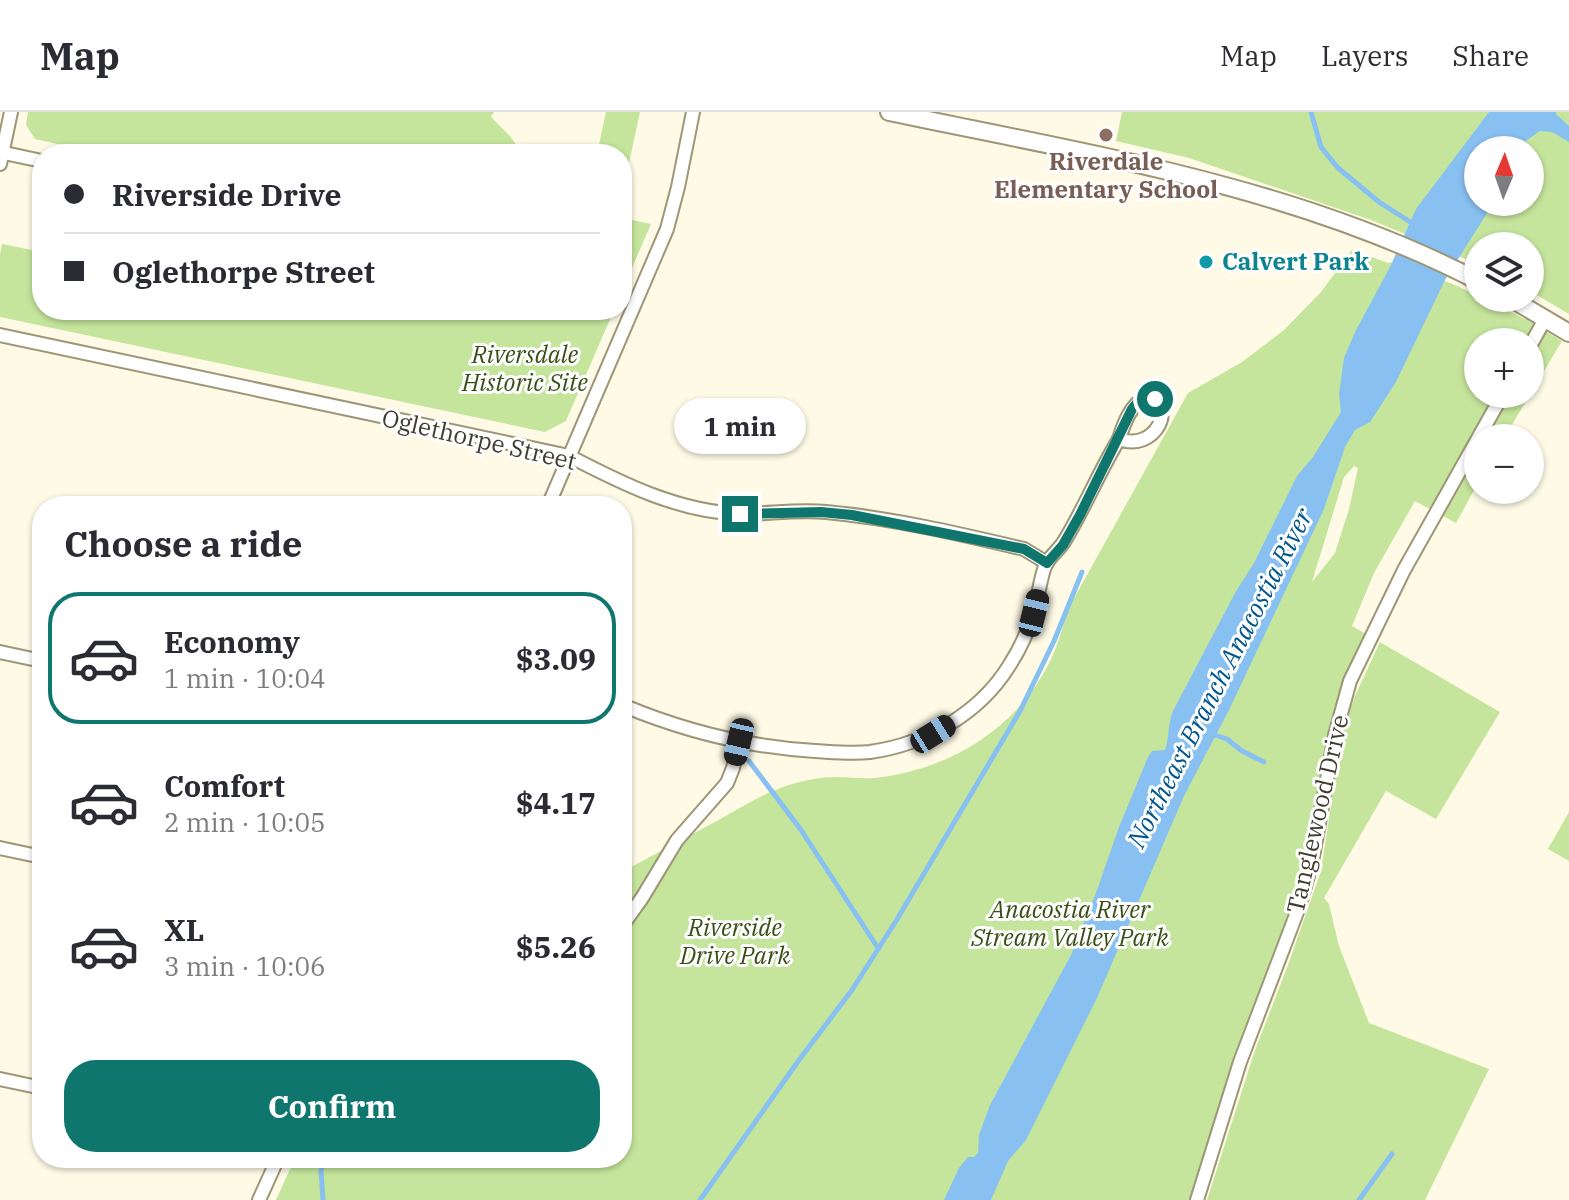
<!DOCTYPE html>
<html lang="en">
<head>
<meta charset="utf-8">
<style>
	body { margin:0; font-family:"IBM Plex Serif",serif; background:#f2f2f3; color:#2b2b33; height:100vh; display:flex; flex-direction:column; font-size:30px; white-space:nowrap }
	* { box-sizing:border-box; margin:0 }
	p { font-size:26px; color:#7c7c81 }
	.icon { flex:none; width:44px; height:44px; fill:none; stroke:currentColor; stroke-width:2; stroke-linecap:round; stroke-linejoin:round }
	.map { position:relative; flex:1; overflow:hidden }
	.drawer { position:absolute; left:32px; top:384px; width:600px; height:672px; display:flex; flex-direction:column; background:#fff; border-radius:32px; box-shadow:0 2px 6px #0004 }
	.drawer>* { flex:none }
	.hud { position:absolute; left:32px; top:32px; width:600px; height:176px; border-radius:32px; box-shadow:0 2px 6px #0004; display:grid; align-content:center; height:176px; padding:0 32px; background:#fff }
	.needle { width:52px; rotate:2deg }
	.fabs { position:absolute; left:1464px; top:24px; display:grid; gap:16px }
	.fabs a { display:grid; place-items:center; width:80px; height:80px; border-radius:50%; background:#fff; box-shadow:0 2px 6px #0004; font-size:40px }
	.end { position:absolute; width:36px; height:36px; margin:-18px; border:10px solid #0f766e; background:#fff; box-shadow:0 0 0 4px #fff }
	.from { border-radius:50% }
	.bubble { position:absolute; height:56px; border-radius:28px; background:#fff; box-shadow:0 2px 6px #0004; font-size:26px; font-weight:700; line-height:56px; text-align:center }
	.car { position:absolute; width:24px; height:48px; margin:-24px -12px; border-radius:10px; box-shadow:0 0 6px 2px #0007; background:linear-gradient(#222 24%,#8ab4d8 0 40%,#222 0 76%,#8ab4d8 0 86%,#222 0) }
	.hud b { display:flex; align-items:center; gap:28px; height:76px; font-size:30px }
	.hud b+b { border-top:2px solid #e1e1e2 }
	.hud i { width:20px; height:20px; background:#2b2b33 }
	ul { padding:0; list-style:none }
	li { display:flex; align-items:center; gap:24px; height:132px; margin:0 16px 12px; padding:0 16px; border:4px solid transparent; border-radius:32px }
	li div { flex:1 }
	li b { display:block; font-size:30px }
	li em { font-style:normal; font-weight:700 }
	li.on { border-color:#0f766e }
	li>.icon { width:72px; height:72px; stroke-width:1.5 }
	h2 { padding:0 32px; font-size:36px; line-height:96px }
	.primary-button { display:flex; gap:16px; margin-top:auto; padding:16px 32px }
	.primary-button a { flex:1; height:92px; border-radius:32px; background:#0f766e; color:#fff; font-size:32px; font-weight:700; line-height:92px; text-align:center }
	header { display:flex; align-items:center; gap:48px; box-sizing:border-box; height:112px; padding:0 40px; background:#fff; border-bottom:2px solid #e1e1e2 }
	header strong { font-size:38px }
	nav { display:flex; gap:44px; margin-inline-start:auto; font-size:28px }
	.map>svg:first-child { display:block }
	.green { fill:#c5e59c; fill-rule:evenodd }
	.water { fill:#89c0f2 }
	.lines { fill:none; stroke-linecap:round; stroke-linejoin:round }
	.stream { stroke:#89c0f2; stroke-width:5 }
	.minor-casing { stroke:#9d9677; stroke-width:16 }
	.tertiary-casing { stroke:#9d9677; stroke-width:20 }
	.minor { stroke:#fff; stroke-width:12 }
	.tertiary { stroke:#fff; stroke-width:16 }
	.route { stroke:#0f766e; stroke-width:10 }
	.education-dot { fill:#8d6e63; stroke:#fff; stroke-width:3 }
	.culture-dot { fill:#0f9aa8; stroke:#fff; stroke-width:3 }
	.labels { text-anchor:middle; stroke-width:6; stroke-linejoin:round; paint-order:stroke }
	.education-label { font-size:24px; font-weight:bold; fill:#785e54; stroke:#fff }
	.culture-label { font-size:24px; font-weight:bold; fill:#0d838f; stroke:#fff; text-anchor:start }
	.park-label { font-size:24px; font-style:italic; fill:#394e14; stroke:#fff }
	.street-label { font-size:24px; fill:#403d2f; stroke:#fff }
	.water-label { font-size:26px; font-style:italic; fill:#00578f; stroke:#fff }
</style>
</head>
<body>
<header>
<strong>Map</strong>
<nav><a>Map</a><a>Layers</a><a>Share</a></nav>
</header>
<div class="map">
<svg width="1569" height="1088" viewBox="0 0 1569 1088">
	<rect width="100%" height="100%" fill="#fefae6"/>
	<!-- green -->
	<g class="green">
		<polygon points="28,0 494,0 491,5 509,23 523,42 102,42 35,27 26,13"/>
		<polygon points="606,0 640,0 626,65 622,64 622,42 597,42"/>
		<path d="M1122,0H1569V202L1530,179V134H1478V152L1371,108L1189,46L1116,29ZM1478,38H1530V90H1478Z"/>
		<polygon points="622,106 651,112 622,179"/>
		<polygon points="2,132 42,140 42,198 614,198 566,309 545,320 0,205 0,142"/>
		<path d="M1352,138L1388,151L1393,150L1455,173L1478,184V186H1482L1527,208L1562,229L1504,326H1478V371L1456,411L1415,389L1374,461L1352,514L1366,522L1342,579L1332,608L1325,639L1314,712L1296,781L1231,961L1189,1088H276L295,1046H622V760C656,742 690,723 724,705C745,693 766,680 789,673C805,668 821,665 837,665C850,665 862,667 874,666C950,658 1019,616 1052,545C1059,530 1063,514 1067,499L1188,281L1242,250L1284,218L1321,180ZM1478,230H1530V282H1478ZM1354,354L1358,356L1349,397L1335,441L1312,470L1344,365Z"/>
		<polygon points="1380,530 1500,600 1436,707 1386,679 1324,786 1329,792 1339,834 1369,911 1489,957 1425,1088 1207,1088 1254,941 1288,853 1321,759 1342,620 1353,588"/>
		<polygon points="1569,700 1569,749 1548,737"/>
	</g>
	<!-- water -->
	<path class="water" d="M1489,0H1556V2L1569,14V30L1552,20L1540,19L1513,38H1478V90H1494L1445,168L1396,270L1370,310L1355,318L1345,335L1324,397L1229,598L1184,684L1097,886L1026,1028L1008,1049L991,1088H944L959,1056L968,1045H974L978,1041L979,1023L990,993L1071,843L1097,778L1119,715L1148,645L1152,639L1165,638C1170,624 1167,614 1173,599L1235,481L1254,451L1297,364L1313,345L1341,300L1339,282L1344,246L1355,220L1390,155L1416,97Z"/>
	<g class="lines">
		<!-- stream -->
		<g class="stream">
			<polyline points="1311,0 1321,35 1338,56 1379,90 1415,113"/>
			<polyline points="1212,622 1227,627 1242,639 1264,650"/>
			<polyline points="749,649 801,718 878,836"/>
			<polyline points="323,1046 321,1059 323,1088"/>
			<polyline points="700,1088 799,948 852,878 896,809 1020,599 1054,529 1082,460"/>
			<polyline points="1359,1088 1392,1042"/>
		</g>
		<!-- minor casing -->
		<g class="minor-casing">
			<g id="minor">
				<polyline points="0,40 42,49"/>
				<polyline points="0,52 11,0"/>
				<path d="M0,223L569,344C623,372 679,400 741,402C769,402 798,397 826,400C892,406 960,422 1024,437L1047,451"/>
				<polyline points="1530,234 1545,207"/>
				<path d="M1146,285C1179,292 1155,341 1119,327C1124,311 1131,292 1146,285Z"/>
				<polyline points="548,394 667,117 678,75 693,0"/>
				<polyline points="0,540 42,549"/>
				<path d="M622,593C684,619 748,635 815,639C833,640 852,642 870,640C926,632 979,602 1009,554C1020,537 1029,517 1034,499C1039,484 1040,465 1046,452C1051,443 1060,437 1065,428C1085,395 1099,360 1119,327"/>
				<polyline points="0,736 42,745"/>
				<polyline points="622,814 642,786 677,728 727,671 733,656 739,630"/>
				<polyline points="0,967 42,976"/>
				<polyline points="259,1088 278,1046"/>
				<polyline points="1197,1088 1240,950 1299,795 1312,750 1335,623 1350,569 1404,458 1503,282"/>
			</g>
		</g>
		<!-- tertiary casing -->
		<g class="tertiary-casing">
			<g id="tertiary">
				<path d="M889,0C1089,42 1295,74 1478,169"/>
				<polyline points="1510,186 1569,221"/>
			</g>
		</g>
		<!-- minor -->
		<use href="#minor" class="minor"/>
		<!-- tertiary -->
		<use href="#tertiary" class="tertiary"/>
	</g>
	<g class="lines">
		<!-- route -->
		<path class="route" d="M740,402L821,400L852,403L1024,437L1047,451L1063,433L1080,403L1132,297C1139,288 1143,284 1155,287"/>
	</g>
	<!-- markers -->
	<circle class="education-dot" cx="1106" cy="23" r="8"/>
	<circle class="culture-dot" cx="1206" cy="150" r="8"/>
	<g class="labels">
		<!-- education labels -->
		<g class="education-label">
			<text x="1106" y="58">Riverdale<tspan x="1106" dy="28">Elementary School</tspan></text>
		</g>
		<!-- culture labels -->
		<g class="culture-label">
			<text x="1222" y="158">Calvert Park</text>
		</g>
		<!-- park labels -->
		<g class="park-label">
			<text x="525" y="251">Riversdale<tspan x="525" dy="28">Historic Site</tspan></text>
			<text x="1070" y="806">Anacostia River<tspan x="1070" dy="28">Stream Valley Park</tspan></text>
			<text x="735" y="824">Riverside<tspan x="735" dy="28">Drive Park</tspan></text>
		</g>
		<!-- street labels -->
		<g class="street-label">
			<text transform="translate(479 328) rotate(13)" y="8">Oglethorpe Street</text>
			<text transform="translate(1318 702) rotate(-77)" y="8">Tanglewood Drive</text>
		</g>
		<!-- water labels -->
		<g class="water-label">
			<text transform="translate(1220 566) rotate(-63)" y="9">Northeast Branch Anacostia River</text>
		</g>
	</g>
</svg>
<div class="fabs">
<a><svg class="needle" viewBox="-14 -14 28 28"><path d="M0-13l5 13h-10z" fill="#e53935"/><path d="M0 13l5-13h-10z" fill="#7c7c81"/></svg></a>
<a><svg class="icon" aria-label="layers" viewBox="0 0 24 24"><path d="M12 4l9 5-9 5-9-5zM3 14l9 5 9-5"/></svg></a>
<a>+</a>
<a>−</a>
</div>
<i class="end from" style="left:1155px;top:287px"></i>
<i class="end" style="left:740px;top:402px"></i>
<div class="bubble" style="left:674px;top:286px;width:132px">1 min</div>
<i class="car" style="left:1034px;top:501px;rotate:14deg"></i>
<i class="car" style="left:933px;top:622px;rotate:58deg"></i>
<i class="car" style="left:739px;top:630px;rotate:193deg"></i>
<div class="hud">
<b><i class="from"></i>Riverside Drive</b>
<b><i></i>Oglethorpe Street</b>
</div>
<section class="drawer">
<h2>Choose a ride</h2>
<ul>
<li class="on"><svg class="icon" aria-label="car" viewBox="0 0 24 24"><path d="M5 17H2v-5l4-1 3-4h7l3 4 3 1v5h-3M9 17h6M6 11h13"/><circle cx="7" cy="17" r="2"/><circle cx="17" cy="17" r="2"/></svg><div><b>Economy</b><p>1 min · 10:04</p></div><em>$3.09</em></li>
<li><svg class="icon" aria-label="car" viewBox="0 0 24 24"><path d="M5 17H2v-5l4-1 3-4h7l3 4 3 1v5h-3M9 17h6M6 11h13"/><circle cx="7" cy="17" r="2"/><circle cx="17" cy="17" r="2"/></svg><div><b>Comfort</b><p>2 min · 10:05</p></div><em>$4.17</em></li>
<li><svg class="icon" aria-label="car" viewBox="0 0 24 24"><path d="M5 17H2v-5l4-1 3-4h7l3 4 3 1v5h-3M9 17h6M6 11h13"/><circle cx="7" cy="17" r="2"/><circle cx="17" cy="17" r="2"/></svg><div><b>XL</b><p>3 min · 10:06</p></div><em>$5.26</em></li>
</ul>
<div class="primary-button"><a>Confirm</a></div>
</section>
</div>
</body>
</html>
